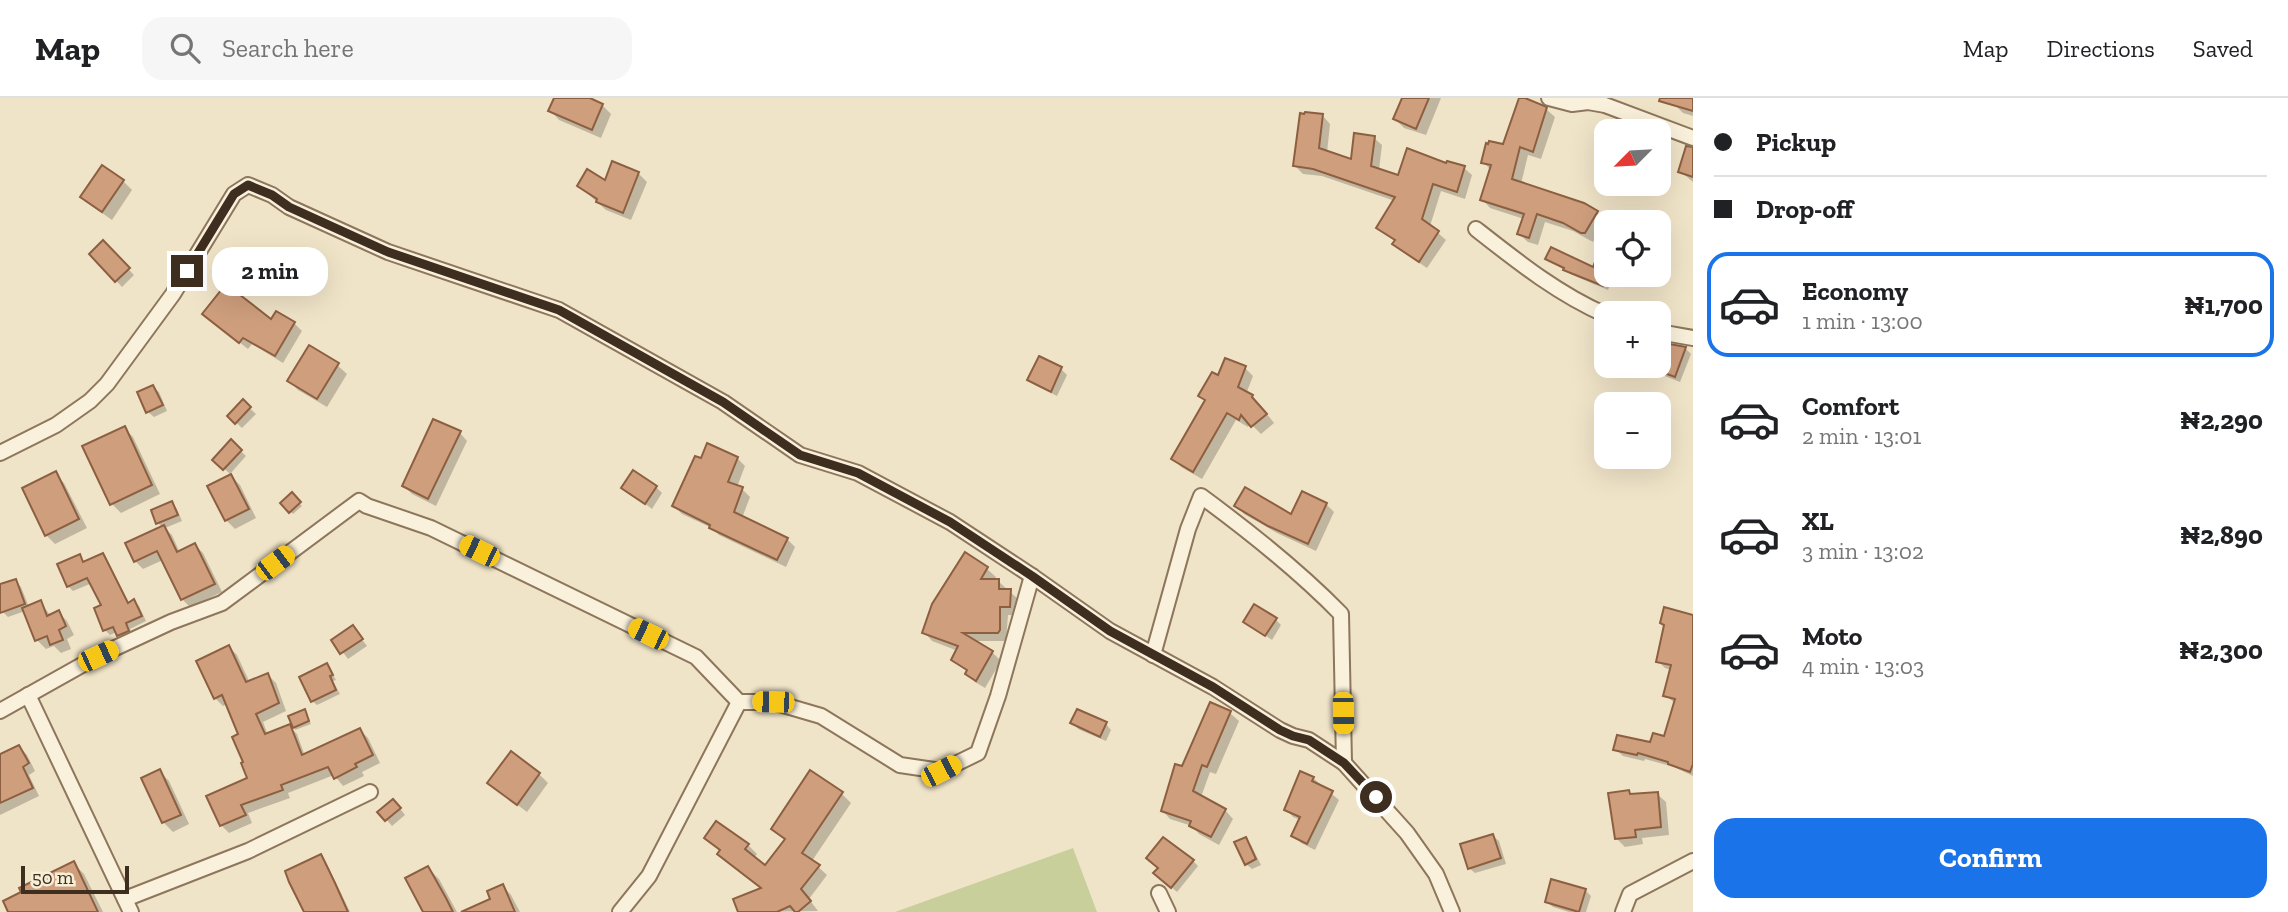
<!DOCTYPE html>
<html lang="en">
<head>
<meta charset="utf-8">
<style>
	body { margin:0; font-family:"Zilla Slab",serif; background:#f6f6f6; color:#202124; height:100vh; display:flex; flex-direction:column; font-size:26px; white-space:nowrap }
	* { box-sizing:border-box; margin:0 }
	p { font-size:23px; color:#757577 }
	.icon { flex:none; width:38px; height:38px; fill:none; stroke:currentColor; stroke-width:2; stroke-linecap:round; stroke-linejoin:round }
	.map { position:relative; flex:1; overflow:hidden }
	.sheet { display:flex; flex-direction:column; background:#fff; width:595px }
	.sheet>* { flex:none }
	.top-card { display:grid; align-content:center; height:154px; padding:0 21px; background:#fff }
	.needle { width:46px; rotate:246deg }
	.controls { position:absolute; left:1594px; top:21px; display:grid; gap:14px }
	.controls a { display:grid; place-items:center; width:77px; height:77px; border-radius:14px; background:#fff; box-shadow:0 7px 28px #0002; font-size:35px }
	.scale { position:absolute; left:21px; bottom:18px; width:108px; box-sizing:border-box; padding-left:7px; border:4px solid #3d2e20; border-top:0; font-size:19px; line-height:24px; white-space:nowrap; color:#3d2e20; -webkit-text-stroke:5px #f7eed8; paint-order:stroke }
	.end { position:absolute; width:32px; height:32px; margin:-16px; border:9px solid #3d2e20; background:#fff; box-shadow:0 0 0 4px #fff }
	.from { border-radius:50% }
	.bubble { position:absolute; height:49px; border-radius:21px; background:#fff; box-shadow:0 7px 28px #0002; font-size:23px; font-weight:800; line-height:49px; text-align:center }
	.car { position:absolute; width:21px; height:42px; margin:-21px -10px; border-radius:9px; box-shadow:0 0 5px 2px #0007; background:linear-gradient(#f5c518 24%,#345 0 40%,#f5c518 0 76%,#345 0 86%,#f5c518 0) }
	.top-card b { display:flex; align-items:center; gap:24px; height:66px; font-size:26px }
	.top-card b+b { border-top:2px solid #e0e0e0 }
	.top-card i { width:18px; height:18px; background:#202124 }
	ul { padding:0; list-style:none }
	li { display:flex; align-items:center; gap:21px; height:105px; margin:0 14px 10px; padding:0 7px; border:4px solid transparent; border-radius:21px }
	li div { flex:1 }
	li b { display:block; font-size:26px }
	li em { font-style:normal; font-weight:800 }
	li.selected { border-color:#1a73e8 }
	li>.icon { width:63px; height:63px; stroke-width:1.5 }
	.action { display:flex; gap:14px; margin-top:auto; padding:14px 21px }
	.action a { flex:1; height:80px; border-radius:21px; background:#1a73e8; color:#fff; font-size:28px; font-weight:800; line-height:80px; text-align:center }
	header { display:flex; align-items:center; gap:42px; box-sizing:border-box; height:98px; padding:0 35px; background:#fff; border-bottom:2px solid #e0e0e0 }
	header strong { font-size:33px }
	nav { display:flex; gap:38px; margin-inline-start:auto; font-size:24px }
	.search { width:490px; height:63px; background:#f6f6f6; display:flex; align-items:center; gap:18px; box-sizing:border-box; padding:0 24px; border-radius:21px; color:#757577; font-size:26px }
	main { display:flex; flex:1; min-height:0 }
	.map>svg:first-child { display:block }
	.green { fill:#c9cf9b }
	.shadow { fill:#0003 }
	.building { fill:#cf9f7d; stroke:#8d5f41; stroke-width:2 }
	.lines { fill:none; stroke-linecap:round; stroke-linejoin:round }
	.minor-casing { stroke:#8d765c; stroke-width:18 }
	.minor { stroke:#faf1dc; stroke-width:14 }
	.route { stroke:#3d2e20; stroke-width:9 }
</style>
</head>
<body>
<header>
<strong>Map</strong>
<div class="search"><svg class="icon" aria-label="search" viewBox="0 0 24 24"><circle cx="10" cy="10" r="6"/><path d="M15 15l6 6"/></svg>Search here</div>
<nav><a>Map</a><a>Directions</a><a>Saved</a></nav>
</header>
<main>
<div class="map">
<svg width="1693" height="814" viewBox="0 0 1693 814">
	<rect width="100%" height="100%" fill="#f0e4c8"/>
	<!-- green -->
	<polygon class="green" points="1073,750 1097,814 895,814"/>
	<!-- shadow -->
	<g class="shadow">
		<polygon points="555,0 585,0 602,7 611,16 601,40 559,22 550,12"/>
		<polygon points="1404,0 1441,0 1426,37 1404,30 1395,21"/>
		<polygon points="1677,0 1693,0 1693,18 1683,15 1675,7"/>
		<polygon points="1546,11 1555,19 1541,61 1528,57 1521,86 1597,114 1605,122 1593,144 1573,133 1545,124 1538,147 1528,144 1519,136 1524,121 1490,110 1482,101 1491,72 1483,64 1504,49"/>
		<polygon points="1323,18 1330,26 1327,55 1352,63 1374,40 1382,47 1379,72 1399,79 1448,67 1464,70 1472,77 1465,101 1441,93 1430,128 1446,142 1427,170 1402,153 1395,145 1396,144 1378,129 1395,103 1322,78 1303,76 1295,68"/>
		<polygon points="1693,58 1693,84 1680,73"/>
		<polygon points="638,75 647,84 631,122 606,112 579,88 605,85"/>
		<polygon points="123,83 132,92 112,122 92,108 83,99"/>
		<polygon points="1659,139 1664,144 1659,159"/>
		<polygon points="103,145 134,177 122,189 91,156"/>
		<polygon points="1600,155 1606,158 1606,177 1614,177 1608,192 1570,176 1548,160 1594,171"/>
		<polygon points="213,224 294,225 302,233 283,265 252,246 248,251"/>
		<polygon points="1659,250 1685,250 1691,256 1680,284 1657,275 1652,269 1659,268"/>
		<polygon points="1039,261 1061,271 1067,277 1057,298 1035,287 1030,281"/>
		<polygon points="337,267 347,276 327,309 298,292 289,283"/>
		<polygon points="1245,270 1253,278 1246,296 1260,307 1274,325 1261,336 1250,325 1248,329 1236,322 1202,381 1181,369 1173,360 1206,304 1200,298 1219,280"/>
		<polygon points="153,289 159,294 167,313 154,319 148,314"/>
		<polygon points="243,304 256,316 242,330 229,318"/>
		<polygon points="124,330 133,339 160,396 121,415 112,406"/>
		<polygon points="460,335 467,343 436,408 412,396 404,388"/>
		<polygon points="231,344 246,358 230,376 215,362"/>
		<polygon points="737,360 745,368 737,389 742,391 750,399 742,420 787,441 795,449 786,469 719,437 712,430 682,416 674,408"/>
		<polygon points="55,376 64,385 87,430 55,446 46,437"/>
		<polygon points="231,378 240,387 256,420 235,431 226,422"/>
		<polygon points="656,389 662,395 652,411 624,390"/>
		<polygon points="291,397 302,408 293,416 282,405"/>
		<polygon points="172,405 177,411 182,423 165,430 172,437 180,455 195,447 203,455 222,494 190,509 182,501 163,462 143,471 135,463 163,430 158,425"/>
		<polygon points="1326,406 1334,414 1316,453 1277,435 1244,416 1237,408 1292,418"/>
		<polygon points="102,457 107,462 129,506 134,503 139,508 146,523 130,531 133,538 124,542 117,534 110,537 105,532 103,508 92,485 73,493 68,488 79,458 84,464"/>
		<polygon points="965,457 987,471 996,479 994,483 998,483 1018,501 1018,517 1008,517 1006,543 973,543 992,554 1001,563 985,590 975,584 967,576 968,574 953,562 958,553 932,543 924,534"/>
		<polygon points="16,483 21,489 29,509 40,504 51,518 58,514 67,523 74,537 67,541 71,551 61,555 54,548 46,551 37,542 25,513 8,519 2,513 0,507 0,488"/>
		<polygon points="1693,518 1693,678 1674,669 1645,661 1644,663 1623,658 1615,651 1652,646 1666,640 1676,606 1665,597 1671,572 1665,570 1658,563 1666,529 1662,525"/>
		<polygon points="1275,521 1281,527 1272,542 1246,524"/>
		<polygon points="353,530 367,548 348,561 334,542"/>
		<polygon points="229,549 237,557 250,585 268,577 276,585 286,613 263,624 268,637 289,628 297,636 305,658 360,632 368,640 380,665 362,674 364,678 343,688 334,677 288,695 290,700 248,715 252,725 229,735 221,727 249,681 240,637 227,606 223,608 215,600"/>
		<polygon points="327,567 336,582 333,583 340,596 317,607 312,603"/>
		<polygon points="1211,606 1230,615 1239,623 1216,676 1210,674 1201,699 1225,712 1233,721 1219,747 1199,736 1192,728 1170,721 1162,712 1183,670"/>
		<polygon points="304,613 311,626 295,632 290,619"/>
		<polygon points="1073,625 1106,626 1111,632 1106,643 1078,631"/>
		<polygon points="19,649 27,657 35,673 29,677 39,698 0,717 0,658"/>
		<polygon points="160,674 169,683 189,726 173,734 163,724 144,681"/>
		<polygon points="811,675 842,696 851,705 812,763 827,777 809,801 818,813 740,814 762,791 729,764 721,754 706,740 748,747 757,756 754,760 765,770 786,743 773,731"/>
		<polygon points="539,676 548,685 527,714 499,693"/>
		<polygon points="1313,680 1339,702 1315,752 1301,745 1293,737 1300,722 1293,719 1286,711"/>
		<polygon points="1628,694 1632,698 1657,696 1666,704 1669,737 1642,740 1643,746 1625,749 1617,741"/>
		<polygon points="399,709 405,717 392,728 380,714"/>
		<polygon points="1493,738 1499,743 1506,766 1475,775 1469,770"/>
		<polygon points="1245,741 1251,747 1261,767 1252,771 1246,766"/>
		<polygon points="321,758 326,764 350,814 306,814"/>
		<polygon points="1193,763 1198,768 1177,794 1161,780 1160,770"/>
		<polygon points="73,765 84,776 103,814 10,814"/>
		<polygon points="428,770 439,781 457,814 422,814 424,813"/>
		<polygon points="503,788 511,797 520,814 485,814"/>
		<polygon points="1585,792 1591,798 1586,814 1569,814 1553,809 1547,804"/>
	</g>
	<!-- building -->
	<g class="building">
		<polygon points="554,0 590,0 603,6 592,32 548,13"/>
		<polygon points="1402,0 1429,0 1416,31 1393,21"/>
		<polygon points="1519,0 1525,0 1547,9 1533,54 1520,49 1512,81 1584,105 1598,113 1585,135 1581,135 1563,125 1537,116 1529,140 1517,136 1524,116 1480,102 1491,67 1481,65 1486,45 1488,46 1489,43 1503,46"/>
		<polygon points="1660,0 1693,0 1693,13 1659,3"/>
		<polygon points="1305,14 1323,16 1319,50 1351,61 1354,35 1375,38 1371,68 1398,77 1407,50 1446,65 1447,63 1465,68 1457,94 1433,86 1422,121 1439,133 1419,164 1392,146 1395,142 1376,130 1395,99 1313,71 1293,68 1300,15 1304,16"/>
		<polygon points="1686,48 1693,49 1693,79 1678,74"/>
		<polygon points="612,63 639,74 623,115 596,104 597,101 577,88 587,71 605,82"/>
		<polygon points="102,67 124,82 102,114 80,99"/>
		<polygon points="1606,136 1606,180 1603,188 1563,172 1564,170 1545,161 1551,149 1593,169"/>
		<polygon points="103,142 130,170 115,184 89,156"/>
		<polygon points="226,186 271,221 276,213 295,224 275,258 243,240 239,245 202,216"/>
		<polygon points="1659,244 1686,249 1675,279 1659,273"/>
		<polygon points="309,247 339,265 317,301 287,283"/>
		<polygon points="1039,258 1062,269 1051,294 1027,282"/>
		<polygon points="1225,260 1246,268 1238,289 1253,297 1252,299 1267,316 1251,329 1241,317 1239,322 1227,315 1193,374 1171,361 1205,302 1198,298 1212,274 1218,277"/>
		<polygon points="153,287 163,307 146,315 137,294"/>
		<polygon points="243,301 251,309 235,326 227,318"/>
		<polygon points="433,321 461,333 428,401 402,388"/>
		<polygon points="125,328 152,387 110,407 82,348"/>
		<polygon points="231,341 242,352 223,372 212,362"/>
		<polygon points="707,345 738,359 728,384 743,389 734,414 788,440 777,462 709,430 710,427 672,408 695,358 701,360"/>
		<polygon points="633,372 657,388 645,406 621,390"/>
		<polygon points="56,373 79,421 45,438 22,390"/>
		<polygon points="231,376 249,411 225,423 207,388"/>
		<polygon points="1245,389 1291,416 1302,393 1327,405 1308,446 1268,428 1234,408"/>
		<polygon points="292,394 301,404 289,415 280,405"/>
		<polygon points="172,403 178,417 156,426 151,412"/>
		<polygon points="164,427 177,454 195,445 215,486 181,502 157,453 134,464 125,445"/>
		<polygon points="965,454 988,469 981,481 999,481 999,491 1011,491 1010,509 1000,509 1000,532 998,535 963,535 993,553 976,583 965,576 967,572 951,562 958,548 922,535 932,506"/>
		<polygon points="103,455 128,505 134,501 142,518 126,525 129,533 117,538 113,529 103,533 94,510 101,507 87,480 67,489 57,466 80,456 83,464"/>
		<polygon points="16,481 25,506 0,515 0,486"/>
		<polygon points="41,502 47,518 59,512 66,528 59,532 63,542 50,547 47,538 35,543 22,510"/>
		<polygon points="1254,506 1277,520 1265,538 1243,524"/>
		<polygon points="1664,509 1693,517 1693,666 1690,674 1668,666 1668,664 1638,655 1637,657 1613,652 1617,637 1650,644 1653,635 1664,638 1675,601 1663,598 1671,567 1656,564 1664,527 1660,525"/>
		<polygon points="353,527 363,541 340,556 331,542"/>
		<polygon points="229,547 246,584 268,575 279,605 256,616 265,636 290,626 302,657 360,630 373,657 355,666 357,669 334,681 328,669 281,687 283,692 241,707 246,717 220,728 206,698 247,680 241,665 243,664 232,639 238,636 222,597 214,601 196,563"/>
		<polygon points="327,565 333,577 330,578 336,592 311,604 299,579"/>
		<polygon points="1210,604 1231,613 1207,669 1202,667 1193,693 1226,711 1211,739 1189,728 1191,723 1161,713 1175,666 1182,668"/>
		<polygon points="305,611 309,623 293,630 288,618"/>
		<polygon points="1077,611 1107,624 1100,639 1070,625"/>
		<polygon points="19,647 29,665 23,669 33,690 0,705 0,656"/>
		<polygon points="511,653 540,675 517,707 487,685"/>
		<polygon points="160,671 181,717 162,725 141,680"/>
		<polygon points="810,672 843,694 802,755 820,767 801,791 811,803 798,814 795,814 790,808 777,814 738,814 733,801 761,790 717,756 720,752 704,740 716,723 749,746 745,751 765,767 785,741 771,731"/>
		<polygon points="1300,673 1314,679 1312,683 1333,693 1307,746 1291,738 1300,719 1284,712"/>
		<polygon points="1629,692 1630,696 1658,694 1661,729 1635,732 1636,739 1615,741 1608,695"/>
		<polygon points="393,701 401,710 385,723 377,714"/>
		<polygon points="1493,736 1501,760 1468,771 1460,746"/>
		<polygon points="1163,739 1194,762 1171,790 1153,775 1158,770 1146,760"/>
		<polygon points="1246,739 1256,761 1245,767 1234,744"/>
		<polygon points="321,756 335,785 348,814 304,814 289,784 285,773"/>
		<polygon points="74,763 98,814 8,814 3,803 21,794 19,790"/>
		<polygon points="428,768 446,800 453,814 423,814 405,780"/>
		<polygon points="1551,781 1586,791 1579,814 1545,804"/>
		<polygon points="503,786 515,814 461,814 490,801 487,793"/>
	</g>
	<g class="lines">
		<!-- minor casing -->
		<g class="minor-casing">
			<g id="minor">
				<polyline points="1549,0 1572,6 1588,4 1605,7 1693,40"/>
				<path d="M1476,131C1518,164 1558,196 1606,217"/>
				<polyline points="1659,234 1693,240"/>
				<polyline points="0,355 56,327 90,303 107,286 173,196 234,96 248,87 272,97 289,109 388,154 559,212 723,304 800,357 858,375 950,424 1032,478 1110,533 1213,589 1280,632 1293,638 1309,642 1344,665 1407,735 1436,776 1452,814"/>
				<path d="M1153,557L1188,431L1201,398C1250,434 1298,472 1341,516L1344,665"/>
				<polyline points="28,597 131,814"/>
				<polyline points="0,613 98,558 171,524 222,505 359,403 367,408 431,430 696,559 739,604"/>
				<polyline points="1159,795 1168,814"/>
				<polyline points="125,801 248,753 370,694"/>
				<polyline points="620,814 649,778 739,604 773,604 821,618 900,667 941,673 978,655 998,598 1032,478"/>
				<polyline points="1623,814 1630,796 1693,763"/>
			</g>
		</g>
		<!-- minor -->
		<use href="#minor" class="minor"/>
	</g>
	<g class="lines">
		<!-- route -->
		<polyline class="route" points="187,173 234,96 248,87 272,97 289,109 388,154 559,212 723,304 800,357 858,375 950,424 1032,478 1110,533 1213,589 1280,632 1293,638 1309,642 1344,665 1376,699"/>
	</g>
</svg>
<div class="controls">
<a><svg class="needle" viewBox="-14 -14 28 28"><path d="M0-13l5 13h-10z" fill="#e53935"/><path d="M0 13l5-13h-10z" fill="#757577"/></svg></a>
<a><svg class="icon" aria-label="locate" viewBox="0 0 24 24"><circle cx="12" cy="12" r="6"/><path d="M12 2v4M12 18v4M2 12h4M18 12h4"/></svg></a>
<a>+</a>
<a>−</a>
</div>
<div class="scale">50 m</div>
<i class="end from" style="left:1376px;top:699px"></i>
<i class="end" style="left:187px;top:173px"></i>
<div class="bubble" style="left:212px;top:149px;width:116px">2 min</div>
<i class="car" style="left:479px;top:453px;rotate:296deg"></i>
<i class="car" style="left:275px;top:465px;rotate:53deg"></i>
<i class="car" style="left:648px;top:536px;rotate:296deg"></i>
<i class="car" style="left:98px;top:558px;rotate:65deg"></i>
<i class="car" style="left:773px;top:604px;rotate:271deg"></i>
<i class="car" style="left:1343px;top:615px;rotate:179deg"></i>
<i class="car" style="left:941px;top:673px;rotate:63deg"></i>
</div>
<section class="sheet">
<div class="top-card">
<b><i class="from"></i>Pickup</b>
<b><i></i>Drop-off</b>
</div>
<ul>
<li class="selected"><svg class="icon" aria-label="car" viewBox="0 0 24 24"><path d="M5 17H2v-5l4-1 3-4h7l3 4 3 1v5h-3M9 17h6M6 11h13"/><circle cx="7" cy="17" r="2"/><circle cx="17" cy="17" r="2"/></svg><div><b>Economy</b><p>1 min · 13:00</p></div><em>₦1,700</em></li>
<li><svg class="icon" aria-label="car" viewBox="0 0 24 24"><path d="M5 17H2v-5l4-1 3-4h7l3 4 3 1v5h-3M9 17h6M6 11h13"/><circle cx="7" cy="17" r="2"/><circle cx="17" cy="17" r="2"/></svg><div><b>Comfort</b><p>2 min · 13:01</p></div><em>₦2,290</em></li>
<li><svg class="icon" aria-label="car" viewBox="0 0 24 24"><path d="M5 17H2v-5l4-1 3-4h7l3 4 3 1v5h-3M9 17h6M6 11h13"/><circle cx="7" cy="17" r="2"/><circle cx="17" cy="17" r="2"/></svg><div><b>XL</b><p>3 min · 13:02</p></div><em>₦2,890</em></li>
<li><svg class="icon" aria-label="car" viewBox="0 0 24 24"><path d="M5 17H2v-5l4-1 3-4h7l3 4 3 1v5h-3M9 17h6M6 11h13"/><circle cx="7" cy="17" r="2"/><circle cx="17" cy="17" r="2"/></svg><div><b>Moto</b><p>4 min · 13:03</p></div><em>₦2,300</em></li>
</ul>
<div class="action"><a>Confirm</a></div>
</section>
</main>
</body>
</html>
